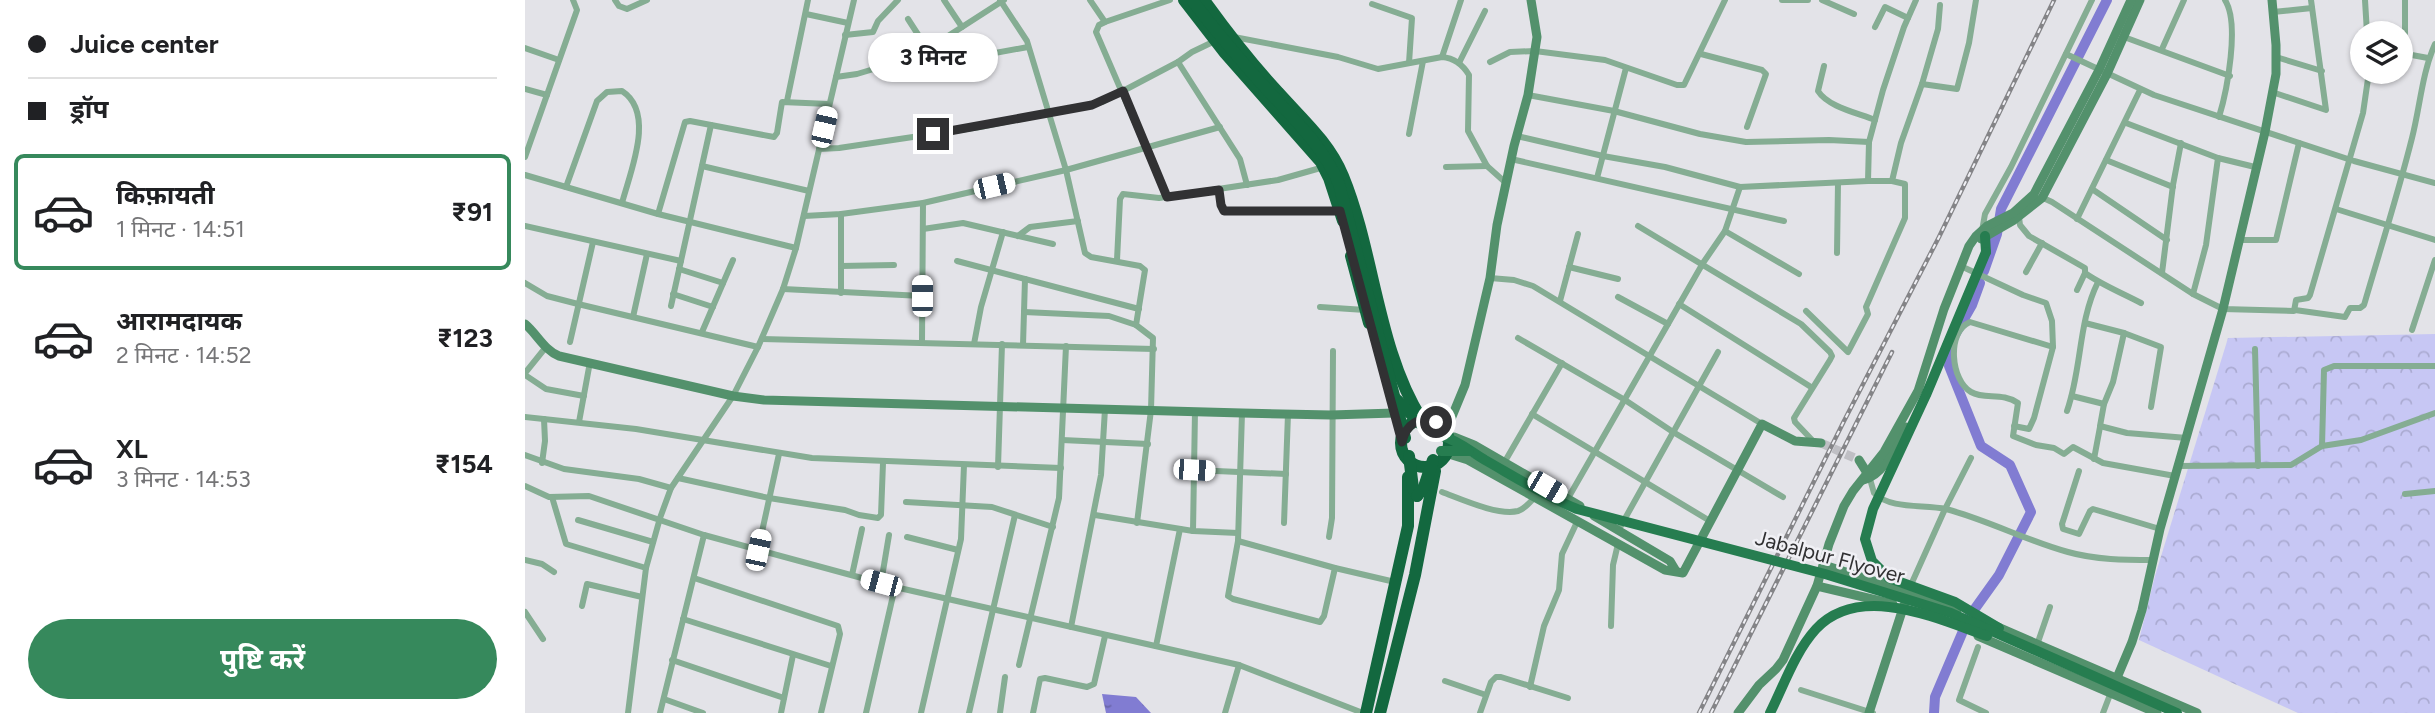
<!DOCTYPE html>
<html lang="hi">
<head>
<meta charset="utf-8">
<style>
	body { margin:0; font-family:Figtree,"Noto Sans Devanagari",sans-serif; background:#f6f6f6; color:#202124; height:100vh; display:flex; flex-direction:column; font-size:26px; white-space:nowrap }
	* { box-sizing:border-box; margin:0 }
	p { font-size:23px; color:#757577 }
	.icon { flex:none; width:38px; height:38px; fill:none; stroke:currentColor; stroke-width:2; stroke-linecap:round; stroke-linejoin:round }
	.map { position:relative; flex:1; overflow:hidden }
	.panel { display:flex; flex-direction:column; background:#fff; width:525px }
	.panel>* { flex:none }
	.guide { display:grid; align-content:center; height:154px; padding:0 28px; background:#fff }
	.buttons { position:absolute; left:1825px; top:21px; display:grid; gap:14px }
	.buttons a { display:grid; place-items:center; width:63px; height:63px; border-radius:50%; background:#fff; box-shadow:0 2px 5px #0004; font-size:35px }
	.end { position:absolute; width:32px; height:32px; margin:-16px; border:9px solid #313133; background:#fff; box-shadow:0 0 0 4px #fff }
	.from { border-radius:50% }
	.bubble { position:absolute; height:49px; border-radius:24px; background:#fff; box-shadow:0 2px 5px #0004; font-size:23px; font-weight:700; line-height:49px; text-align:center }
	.car { position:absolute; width:21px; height:42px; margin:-21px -10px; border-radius:9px; box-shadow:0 0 5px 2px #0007; background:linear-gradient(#fff 24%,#345 0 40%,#fff 0 76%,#345 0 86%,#fff 0) }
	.guide b { display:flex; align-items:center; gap:24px; height:66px; font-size:26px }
	.guide b+b { border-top:2px solid #e0e0e0 }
	.guide i { width:18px; height:18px; background:#202124 }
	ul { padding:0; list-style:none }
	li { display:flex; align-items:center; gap:21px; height:116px; margin:0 14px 10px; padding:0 14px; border:4px solid transparent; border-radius:10px }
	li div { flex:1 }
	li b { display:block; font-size:26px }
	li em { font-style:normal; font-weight:700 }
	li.current { border-color:#36895c }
	li>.icon { width:63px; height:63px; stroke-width:1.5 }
	.primary-button { display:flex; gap:14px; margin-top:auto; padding:14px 28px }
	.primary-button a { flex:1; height:80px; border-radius:42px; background:#36895c; color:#fff; font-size:28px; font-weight:700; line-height:80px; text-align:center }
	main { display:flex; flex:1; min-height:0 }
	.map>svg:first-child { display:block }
	.forest { fill:url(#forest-crowns) }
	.water { fill:url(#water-ripples) }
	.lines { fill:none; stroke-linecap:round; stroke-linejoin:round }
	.river { stroke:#817cd2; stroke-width:10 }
	.secondary-tunnel { stroke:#bfbfc4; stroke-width:9; stroke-dasharray:9 4.5; stroke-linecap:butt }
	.street { stroke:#85ad93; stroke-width:6 }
	.secondary { stroke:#53916c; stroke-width:9 }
	.primary { stroke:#267d50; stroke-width:10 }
	.highway { stroke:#13683f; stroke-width:12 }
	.rail-casing { stroke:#848487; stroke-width:4.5 }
	.rail { stroke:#f0f0f5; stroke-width:2; stroke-dasharray:5; stroke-linecap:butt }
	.primary-bridge { stroke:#267d50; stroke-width:10 }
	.highway-bridge { stroke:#13683f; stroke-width:12 }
	.route { stroke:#313133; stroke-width:9 }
	.labels { text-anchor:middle; stroke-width:5; stroke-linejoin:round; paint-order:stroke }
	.street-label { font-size:21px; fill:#313133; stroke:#f0f0f5 }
</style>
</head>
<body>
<main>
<section class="panel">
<div class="guide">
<b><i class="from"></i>Juice center</b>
<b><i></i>ड्रॉप</b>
</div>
<ul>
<li class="current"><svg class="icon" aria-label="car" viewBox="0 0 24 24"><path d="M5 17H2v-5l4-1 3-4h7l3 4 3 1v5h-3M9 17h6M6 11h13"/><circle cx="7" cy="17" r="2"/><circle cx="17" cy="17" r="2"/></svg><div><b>किफ़ायती</b><p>1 मिनट · 14:51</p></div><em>₹91</em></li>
<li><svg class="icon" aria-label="car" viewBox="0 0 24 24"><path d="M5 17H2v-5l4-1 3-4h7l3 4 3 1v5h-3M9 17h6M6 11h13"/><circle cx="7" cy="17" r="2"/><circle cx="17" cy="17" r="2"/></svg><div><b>आरामदायक</b><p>2 मिनट · 14:52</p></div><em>₹123</em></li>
<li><svg class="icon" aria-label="car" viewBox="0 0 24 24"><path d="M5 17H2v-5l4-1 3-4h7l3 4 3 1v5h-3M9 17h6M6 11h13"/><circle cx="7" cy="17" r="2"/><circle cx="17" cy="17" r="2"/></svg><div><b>XL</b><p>3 मिनट · 14:53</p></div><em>₹154</em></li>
</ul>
<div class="primary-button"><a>पुष्टि करें</a></div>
</section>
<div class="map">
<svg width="1910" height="713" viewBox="0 0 1910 713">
	<defs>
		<pattern id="forest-crowns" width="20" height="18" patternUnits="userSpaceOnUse" patternTransform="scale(1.75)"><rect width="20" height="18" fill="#c7c7f4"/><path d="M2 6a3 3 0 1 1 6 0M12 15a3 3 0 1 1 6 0" fill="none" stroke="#ababd2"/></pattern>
		<pattern id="water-ripples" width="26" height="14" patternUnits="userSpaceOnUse" patternTransform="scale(1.75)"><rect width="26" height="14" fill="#817cd2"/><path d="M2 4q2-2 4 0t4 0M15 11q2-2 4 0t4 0" fill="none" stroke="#6a66ab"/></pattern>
	</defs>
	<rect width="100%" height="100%" fill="#e3e3e8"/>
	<!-- forest -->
	<polygon class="forest" points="1910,334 1910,713 1773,713 1614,640 1630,576 1703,338"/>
	<!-- water -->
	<polygon class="water" points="577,694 611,697 626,713 581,713"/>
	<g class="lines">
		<!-- river -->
		<g class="river">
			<polyline points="1459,271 1472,234 1476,209 1582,0"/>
			<polyline points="1409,713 1410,697 1444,617 1474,575 1506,512 1485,465 1456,446 1424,366 1427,340 1447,305 1455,283"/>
		</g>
		<!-- secondary-tunnel -->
		<polyline class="secondary-tunnel" points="1296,443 1334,460"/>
		<!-- street -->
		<g class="street">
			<polyline points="90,0 94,6 102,9 122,0"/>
			<polyline points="419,0 437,27"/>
			<polyline points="475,0 502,41 541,170 560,253 566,257 615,266 620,270 611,325 628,338 626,410 612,523"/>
			<polyline points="565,0 580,22"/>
			<polyline points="1257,0 1283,0"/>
			<polyline points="1297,0 1329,14"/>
			<polyline points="1840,0 1842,33"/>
			<polyline points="847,4 887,18 884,63"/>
			<polyline points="1748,12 1787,8"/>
			<polyline points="281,14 323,23"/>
			<polyline points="383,19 403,50"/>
			<polyline points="1350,27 1360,7 1383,18"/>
			<polyline points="320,35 348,32 353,21 373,0"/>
			<path d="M709,37L813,57L853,69L917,57C929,58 938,65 944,75L943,131L962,166L981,183"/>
			<polyline points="1599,37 1705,76"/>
			<polyline points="417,41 425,55 437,59 503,47"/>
			<polyline points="0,48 34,60"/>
			<polyline points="1637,49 1659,0"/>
			<polyline points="1876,53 1903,58"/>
			<polyline points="1877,53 1880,33 1880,0"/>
			<polyline points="1176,54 1237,70 1241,74 1222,127"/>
			<polyline points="1541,54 1629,95 1829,161 1910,183"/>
			<polyline points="917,57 936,0"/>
			<polyline points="1751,57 1797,71"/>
			<polyline points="653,62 715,159 722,185"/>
			<polyline points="965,62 985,52 1010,51 1080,60 1152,85 1159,85 1200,0"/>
			<polyline points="934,63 960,11"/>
			<path d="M1299,66L1293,91C1303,107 1333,113 1350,120"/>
			<polyline points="311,77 332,74 392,56 479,0"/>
			<polyline points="1397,84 1413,29 1415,5"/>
			<polyline points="0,89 22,95"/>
			<polyline points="1747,92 1801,110 1786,0"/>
			<polyline points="1003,95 1089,111 1175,134 1221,142 1304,140 1344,142"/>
			<polyline points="262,101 283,0"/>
			<path d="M1694,117C1702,91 1715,23 1700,0"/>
			<polyline points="1601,123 1693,158 1730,167"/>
			<polyline points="884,134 898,61"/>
			<polyline points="992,136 1078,156 1140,167 1215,187 1343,181 1367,181 1380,184 1380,218 1341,307 1343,314 1323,352 1281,311"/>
			<polyline points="294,149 314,148 455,127 567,105 577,102 653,62 667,52 692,40"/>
			<polyline points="0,157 52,10 48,0"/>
			<polyline points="986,159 1259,221"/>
			<polyline points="1581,160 1648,187"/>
			<polyline points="177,166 284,191"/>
			<polyline points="921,167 962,166"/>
			<polyline points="0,175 133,214 271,248"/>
			<polyline points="1072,178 1101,68"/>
			<polyline points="1343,181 1344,142 1358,90 1379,27 1391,0"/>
			<polyline points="1367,181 1376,143 1397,84 1432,89 1444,43 1451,0"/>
			<path d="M41,187L72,101L82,92L97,91C131,113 105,172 97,203"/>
			<polyline points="1567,189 1642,240"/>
			<polyline points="694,190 696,205 699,211 814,211"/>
			<polyline points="642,197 571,32 574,25 580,22 645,0"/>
			<polyline points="1516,197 1527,202 1668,294 1698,309 1769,311 1771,300 1783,298 1785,295 1838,113 1844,72"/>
			<polyline points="1811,209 1910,240"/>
			<polyline points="133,214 160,122 165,121 249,137 252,133 257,102 304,104"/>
			<polyline points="316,214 316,293"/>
			<polyline points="279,216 316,214 398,203 541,170 695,127"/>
			<path d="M1494,217L1495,225L1504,236L1560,268V273C1577,285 1597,293 1616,303"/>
			<polyline points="1552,219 1615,90"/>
			<polyline points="0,226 156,261"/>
			<polyline points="1113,226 1276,324 1305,352 1307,356 1305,360 1269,418 1270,422 1288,441"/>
			<polyline points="398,229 438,223 528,244"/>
			<polyline points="1200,231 1274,274"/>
			<polyline points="1457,231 1460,214 1486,167 1567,0"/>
			<polyline points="493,236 505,227 553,221"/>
			<polyline points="1714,240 1751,240 1774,143"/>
			<polyline points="1312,253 1313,183"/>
			<polyline points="592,260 595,199 598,194 634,198 753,180 799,167"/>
			<polyline points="432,261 614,309"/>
			<polyline points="316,266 369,265"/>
			<polyline points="1044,267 1093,279"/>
			<polyline points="1440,268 1498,295 1521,303 1527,321 1528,347 1509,418 1504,429 1489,426"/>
			<polyline points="154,269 198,283"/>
			<polyline points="1501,272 1517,243"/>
			<polyline points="1637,273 1648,185 1656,143"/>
			<polyline points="965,278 989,280 1008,286 1237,424"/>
			<polyline points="0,283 22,296 53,304 233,347"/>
			<polyline points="258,289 397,296"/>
			<polyline points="1552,290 1560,273"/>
			<polyline points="148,294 188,307"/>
			<polyline points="1668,294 1681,245 1693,158"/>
			<polyline points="1093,297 1143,324"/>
			<polyline points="1035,301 1053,234"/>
			<polyline points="1154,304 1286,387"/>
			<polyline points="146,306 186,125"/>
			<polyline points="795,307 840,310"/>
			<path d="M1770,310L1820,317L1825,308H1835L1839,305C1855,250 1873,194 1887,138C1895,107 1897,73 1910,44"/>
			<polyline points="499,312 584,316 611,325"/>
			<polyline points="108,317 122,254"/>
			<polyline points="1560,323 1599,333 1636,347 1626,407"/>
			<polyline points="1887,330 1910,260"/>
			<polyline points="177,332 208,260"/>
			<polyline points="1599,333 1588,382 1579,404 1575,426 1602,433 1662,438"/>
			<polyline points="993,338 1100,400 1148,432 1258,497"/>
			<polyline points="237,339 629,349"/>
			<polyline points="45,342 68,242"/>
			<polyline points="397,342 398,203"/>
			<polyline points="449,344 456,307 478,232"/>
			<polyline points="498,345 500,279"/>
			<path d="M1528,347L1445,322C1421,332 1426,381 1446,392C1460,400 1477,392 1493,403L1488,436L1511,445L1529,448L1539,454L1548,447L1578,463L1650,476"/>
			<polyline points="1730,349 1733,466"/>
			<polyline points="0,373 21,347"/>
			<polyline points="0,375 21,389 59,396"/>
			<polyline points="1547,396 1579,404"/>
			<path d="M1542,411C1557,369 1553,322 1573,282"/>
			<polyline points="717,413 713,541 703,596 708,599 795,622 799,616 810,568"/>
			<polyline points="1007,414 1185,521"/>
			<polyline points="0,417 111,429 287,458 536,468"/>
			<polyline points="54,422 65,362"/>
			<polyline points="537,440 623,444"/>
			<polyline points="1797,446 1799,370 1809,366 1910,366"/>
			<polyline points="0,455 39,469 114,479 146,488"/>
			<polyline points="1569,459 1575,427"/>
			<polyline points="17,463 20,441 19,419"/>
			<polyline points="979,463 1037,363"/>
			<polyline points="1653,466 1766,465 1797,446 1836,440 1910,413"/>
			<polyline points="473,467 477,344"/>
			<polyline points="669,470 761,474"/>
			<polyline points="1554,471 1537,524 1538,529 1554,534 1565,511 1568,509 1635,529"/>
			<polyline points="153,478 244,498 320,510 334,515 353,518 356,515 358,463"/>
			<path d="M1345,479L1349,493C1366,510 1399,504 1421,509C1463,520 1502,541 1543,552C1571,560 1600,560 1629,560"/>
			<polyline points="0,486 24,497 64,496 179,535 370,587 714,665 838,713"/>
			<path d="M917,492C936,499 973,516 993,511C1000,509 1005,502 1010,497"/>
			<polyline points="1880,494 1910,491"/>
			<polyline points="27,497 41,544 121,568"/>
			<polyline points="1042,500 1178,263 1200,231 1215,187"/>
			<polyline points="381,502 467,507 528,527"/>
			<polyline points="570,515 668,531 713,533"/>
			<polyline points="53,520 128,542"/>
			<polyline points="759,523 763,414"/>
			<polyline points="668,531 670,411"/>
			<polyline points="1093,531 1193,352"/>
			<polyline points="382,537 433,550"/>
			<polyline points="804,537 807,518 808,351"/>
			<polyline points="713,541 810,568 870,582"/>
			<polyline points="233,550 254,454"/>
			<polyline points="0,560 17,564 29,572"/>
			<polyline points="327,575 337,529"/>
			<polyline points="169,578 313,626 315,634 296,713"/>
			<polyline points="356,583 364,535"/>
			<polyline points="1385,587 1420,509 1446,458"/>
			<polyline points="57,606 62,584 117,597"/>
			<polyline points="0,612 18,639"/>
			<polyline points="158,619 306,666"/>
			<polyline points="1086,626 1088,565 1093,544"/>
			<polyline points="546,627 576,475 580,409"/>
			<polyline points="1512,645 1525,607"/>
			<polyline points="631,646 655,529"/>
			<polyline points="1453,647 1434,700 1461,713"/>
			<polyline points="147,660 259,698"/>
			<polyline points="494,665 534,498 541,346"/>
			<polyline points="920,681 961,695"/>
			<polyline points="1005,687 1019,626 1034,590 1037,554 1052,522"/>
			<polyline points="1276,690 1348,713"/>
			<polyline points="139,699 178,713"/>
			<polyline points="103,713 121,568 135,518 146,488 208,396 233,347 258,289 271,248 329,0"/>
			<polyline points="135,713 179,535"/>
			<polyline points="256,713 268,655"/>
			<polyline points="341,713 370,587"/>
			<polyline points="396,713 436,539 439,465"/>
			<polyline points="444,713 490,515"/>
			<polyline points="475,713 480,677"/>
			<polyline points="508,713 515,679 520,678 562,687 569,684 580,636"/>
			<polyline points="700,713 714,665"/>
			<polyline points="955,713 966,682 971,677 976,677 1043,698"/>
			<polyline points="1578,713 1586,692"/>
		</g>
		<!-- secondary -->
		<g class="secondary">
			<polyline points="1456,239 1489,220 1517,198 1582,74 1615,0"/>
			<path d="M0,324C12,334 19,350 34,356L208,396L239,400L717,413L806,415L869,413"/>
			<polyline points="921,431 940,385 965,278 972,225 989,146 1003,95 1012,37 1006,0"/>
			<polyline points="929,437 949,445 1055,506"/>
			<polyline points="927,455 943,460 1140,570 1158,573 1237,424 1270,441 1296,443"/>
			<polyline points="1334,460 1344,476"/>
			<path d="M1338,480C1360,475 1371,445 1381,427"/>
			<polyline points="1069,516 1145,561 1151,571"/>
			<polyline points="1299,565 1377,590 1432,610"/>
			<polyline points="1292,586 1368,604"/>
			<polyline points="1468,625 1672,713"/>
			<polyline points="1453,636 1632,713"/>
			<polyline points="1586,692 1607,642 1617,610 1635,529 1698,309 1740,132 1751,74 1751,45 1747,0"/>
			<polyline points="1213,713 1234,685 1251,669 1258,660 1292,586 1304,544 1319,506 1328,491 1359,452 1393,391 1419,309 1444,246 1451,236 1462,226 1488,213 1509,194 1574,70 1606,0"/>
			<polyline points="1344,713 1379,605"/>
		</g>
		<!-- primary -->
		<polyline class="primary" points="1460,236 1461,252"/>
		<!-- highway -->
		<g class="highway">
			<polyline points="659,0 700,53 796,162 804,178 818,221"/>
			<path d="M679,0C702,32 726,63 753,92C777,119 804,142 818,176C850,254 852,349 897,420"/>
			<polyline points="826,256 844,323"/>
			<circle cx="900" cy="443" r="24"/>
			<polyline points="841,713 883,526 883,477"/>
			<polyline points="855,713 890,575 910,471"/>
		</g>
		<!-- rail casing -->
		<g class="rail-casing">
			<g id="rail">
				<polyline points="1174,713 1319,421 1414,237 1529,0"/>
				<polyline points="1186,713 1367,352"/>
			</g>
		</g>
		<!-- rail -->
		<use href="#rail" class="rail"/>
		<!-- primary-bridge -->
		<g class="primary-bridge">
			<polyline points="1461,252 1401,395 1348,509 1340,539 1347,561 1364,578 1430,602 1474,628"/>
			<path d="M917,436C934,441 945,451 960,460C990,477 1020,496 1052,509L1300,574L1426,613L1652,713"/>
			<polyline points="916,451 944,451"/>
			<path d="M1245,713C1259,685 1270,652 1291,629C1335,582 1413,619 1462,636"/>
		</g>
		<!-- highway-bridge -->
		<g class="highway-bridge">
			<path d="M667,0C689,29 712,56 736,83C764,114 798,145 814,184L880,438"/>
			<polyline points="872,400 896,424"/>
			<polyline points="884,456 888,488 892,496"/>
			<polyline points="892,496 899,487 908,460"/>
		</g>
	</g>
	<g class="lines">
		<!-- route -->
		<path class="route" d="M408,134L567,105L598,91L642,197L694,190L696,205L699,211H815L877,442C881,424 894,416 911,422"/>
	</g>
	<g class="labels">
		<!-- street labels -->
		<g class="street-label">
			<text transform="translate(1305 557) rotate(15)" y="7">Jabalpur Flyover</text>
		</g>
	</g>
</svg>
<div class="buttons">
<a><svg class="icon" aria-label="layers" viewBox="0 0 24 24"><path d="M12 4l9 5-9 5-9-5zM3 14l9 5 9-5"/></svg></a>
</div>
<i class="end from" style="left:911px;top:422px"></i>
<i class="end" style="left:408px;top:134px"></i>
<div class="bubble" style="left:343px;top:33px;width:130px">3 मिनट</div>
<i class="car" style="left:299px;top:127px;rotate:13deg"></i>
<i class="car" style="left:469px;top:186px;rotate:77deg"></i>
<i class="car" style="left:397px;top:296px;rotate:0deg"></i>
<i class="car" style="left:669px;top:470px;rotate:93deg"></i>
<i class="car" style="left:1022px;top:487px;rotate:120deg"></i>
<i class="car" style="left:233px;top:550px;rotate:12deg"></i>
<i class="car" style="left:356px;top:583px;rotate:285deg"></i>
</div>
</main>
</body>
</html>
